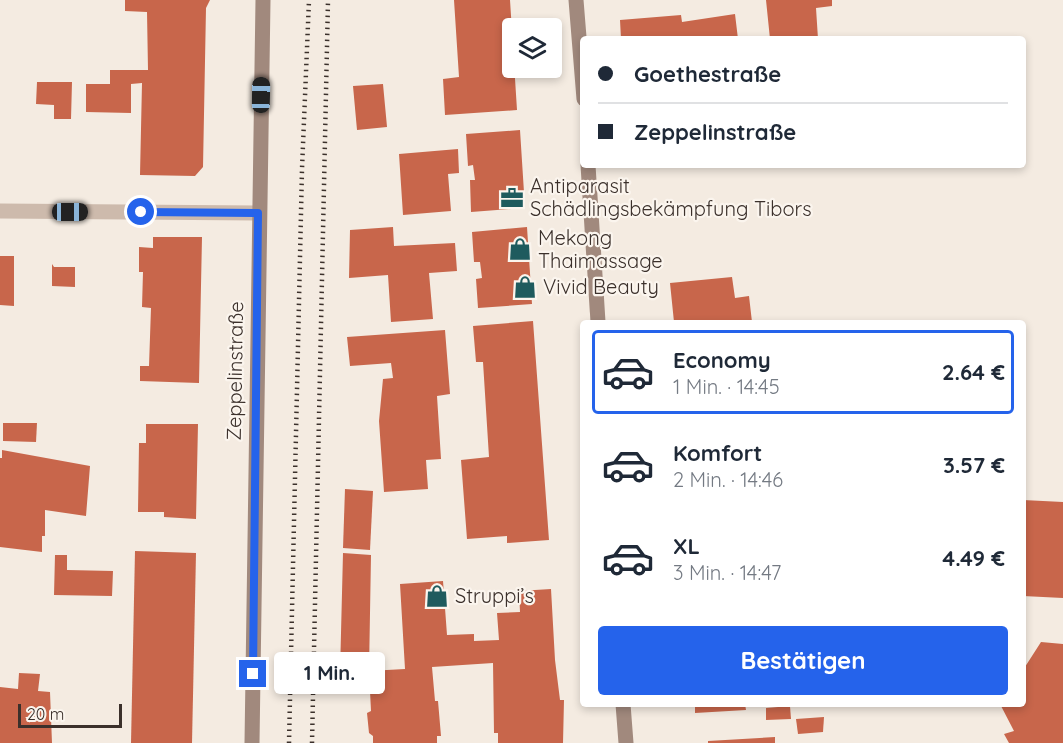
<!DOCTYPE html>
<html lang="de">
<head>
<meta charset="utf-8">
<style>
	body { margin:0; font-family:Quicksand,sans-serif; background:#f6f6f7; color:#1f2937; height:100vh; display:flex; flex-direction:column; font-size:22px; white-space:nowrap }
	* { box-sizing:border-box; margin:0 }
	p { font-size:20px; color:#747a83 }
	.icon { flex:none; width:33px; height:33px; fill:none; stroke:currentColor; stroke-width:2; stroke-linecap:round; stroke-linejoin:round }
	.map { position:relative; flex:1; overflow:hidden }
	.details { position:absolute; left:580px; top:320px; width:446px; height:387px; display:flex; flex-direction:column; background:#fff; border-radius:6px; box-shadow:0 3px 9px #0003 }
	.details>* { flex:none }
	.hud { position:absolute; left:580px; top:36px; width:446px; height:132px; border-radius:6px; box-shadow:0 3px 9px #0003; display:grid; align-content:center; height:132px; padding:0 18px; background:#fff }
	.tools { position:absolute; left:502px; top:18px; display:grid; gap:12px }
	.tools a { display:grid; place-items:center; width:60px; height:60px; border-radius:6px; background:#fff; box-shadow:0 3px 9px #0003; font-size:30px }
	.scale { position:absolute; left:18px; bottom:15px; width:104px; box-sizing:border-box; padding-left:6px; border:3px solid #3b302b; border-top:0; font-size:16px; line-height:21px; white-space:nowrap; color:#3b302b; -webkit-text-stroke:4px #fbf5ee; paint-order:stroke }
	.end { position:absolute; width:27px; height:27px; margin:-14px; border:8px solid #2563eb; background:#fff; box-shadow:0 0 0 3px #fff }
	.from { border-radius:50% }
	.bubble { position:absolute; height:42px; border-radius:6px; background:#fff; box-shadow:0 3px 9px #0003; font-size:20px; font-weight:800; line-height:42px; text-align:center }
	.car { position:absolute; width:18px; height:36px; margin:-18px -9px; border-radius:8px; box-shadow:0 0 4px 2px #0007; background:linear-gradient(#222 24%,#8ab4d8 0 40%,#222 0 76%,#8ab4d8 0 86%,#222 0) }
	.hud b { display:flex; align-items:center; gap:21px; height:57px; font-size:22px }
	.hud b+b { border-top:2px solid #e0e1e3 }
	.hud i { width:15px; height:15px; background:#1f2937 }
	ul { padding:10px 0 0; list-style:none }
	li { display:flex; align-items:center; gap:18px; height:84px; margin:0 12px 9px; padding:0 6px; border:3px solid transparent; border-radius:6px }
	li div { flex:1 }
	li b { display:block; font-size:22px }
	li em { font-style:normal; font-weight:800 }
	li.active { border-color:#2563eb }
	li>.icon { width:54px; height:54px; stroke-width:1.5 }
	.button { display:flex; gap:12px; margin-top:auto; padding:12px 18px }
	.button a { flex:1; height:69px; border-radius:6px; background:#2563eb; color:#fff; font-size:24px; font-weight:800; line-height:69px; text-align:center }
	.map>svg:first-child { display:block }
	.building { fill:#c8664b }
	.lines { fill:none; stroke-linecap:round; stroke-linejoin:round }
	.street { stroke:#cdbaac; stroke-width:15 }
	.secondary { stroke:#a1897d; stroke-width:15 }
	.rail { stroke:#3b302b; stroke-width:4.5; stroke-dasharray:1.5 4.5; stroke-linecap:butt }
	.route { stroke:#2563eb; stroke-width:8 }
	.labels { text-anchor:middle; stroke-width:4.5; stroke-linejoin:round; paint-order:stroke }
	.poi-label { font-size:20px; fill:#3b302b; stroke:#fbf5ee; text-anchor:start }
	.street-label { font-size:20px; fill:#3b302b; stroke:#fbf5ee }
</style>
</head>
<body>
<div class="map">
<svg width="1063" height="743" viewBox="0 0 1063 743">
	<rect width="100%" height="100%" fill="#f4ebe1"/>
	<!-- building -->
	<g class="building">
		<polygon points="125,0 210,0 206,8 203,167 195,176 140,175 142,83 131,84 131,113 86,112 86,84 110,84 110,70 148,70 147,12 125,11"/>
		<polygon points="454,0 510,0 517,110 445,115 443,79 459,77"/>
		<polygon points="766,0 832,0 832,6 816,8 818,39 770,39"/>
		<polygon points="735,14 738,39 621,39 620,20 681,15 682,22"/>
		<polygon points="37,82 72,82 71,119 54,119 54,105 36,104"/>
		<polygon points="383,84 387,127 357,130 353,86"/>
		<polygon points="520,130 525,208 471,212 470,180 475,180 473,165 468,166 466,134"/>
		<polygon points="458,149 459,173 448,174 451,211 403,215 399,154"/>
		<polygon points="393,227 394,246 455,243 457,271 429,273 433,319 391,322 388,275 349,278 350,230"/>
		<polygon points="527,227 532,304 478,308 476,279 482,278 480,262 474,262 472,232"/>
		<polygon points="153,237 202,237 199,383 140,381 140,366 149,366 151,308 142,307 143,272 139,272 139,247 153,248"/>
		<polygon points="0,256 14,256 14,306 0,305"/>
		<polygon points="52,264 54,267 75,267 75,287 52,286"/>
		<polygon points="732,277 735,298 749,296 752,322 674,322 670,283"/>
		<polygon points="533,321 549,540 507,543 507,536 467,539 461,460 489,457 483,362 476,362 473,326"/>
		<polygon points="445,330 450,394 437,396 441,459 426,460 428,489 384,492 379,421 383,379 393,378 391,363 350,366 347,337"/>
		<polygon points="3,423 37,423 36,442 3,441"/>
		<polygon points="146,424 198,424 196,519 164,517 164,512 138,512 139,443 146,443"/>
		<polygon points="2,450 90,466 86,516 45,510 45,536 42,536 42,552 0,547 0,458 2,458"/>
		<polygon points="345,489 373,491 370,550 343,548"/>
		<polygon points="1023,500 1063,502 1063,598 1023,596"/>
		<polygon points="135,551 196,553 192,743 131,743"/>
		<polygon points="343,553 371,555 369,671 405,669 400,584 443,581 447,635 474,634 474,641 499,640 497,613 520,612 519,591 551,589 555,660 560,700 564,700 563,743 498,743 498,733 494,733 493,663 432,667 435,701 438,701 441,736 437,736 437,743 373,743 373,736 369,733 367,713 371,711 369,671 340,673"/>
		<polygon points="55,555 67,555 67,570 113,571 112,596 54,595"/>
		<polygon points="1041,642 1063,644 1063,743 1009,743 1004,734 1014,731 1000,704 1023,704 1023,670"/>
		<polygon points="19,673 40,674 38,691 50,692 52,743 0,743 0,687 18,689"/>
		<polygon points="695,704 745,704 746,710 695,713"/>
		<polygon points="790,706 791,719 766,720 766,708"/>
		<polygon points="824,717 823,732 798,734 796,719"/>
		<polygon points="775,737 775,743 708,743 708,741"/>
	</g>
	<g class="lines">
		<!-- street -->
		<polyline class="street" points="0,211 258,213"/>
		<!-- secondary -->
		<g class="secondary">
			<polyline points="576,0 584,99"/>
			<polyline points="588,165 598,322"/>
			<polyline points="623,704 626,743"/>
			<polyline points="252,743 263,0"/>
		</g>
		<!-- rail -->
		<g class="rail">
			<polyline points="289,743 302,169 309,0"/>
			<polyline points="312,743 328,0"/>
		</g>
	</g>
	<g class="lines">
		<!-- route -->
		<polyline class="route" points="141,212 258,213 253,674"/>
	</g>
	<!-- icons -->
	<defs>
		<g id="office-bare" transform="scale(1.8)"><path d="M-6-3h4V-5.5h4V-3h4V5H-6ZM-1-4.5V-3h2v-1.5ZM-6 0V1H6V0Z" fill="#1f5b5e" stroke="#fbf5ee" stroke-width="2.5" paint-order="stroke"/></g>
		<g id="shop-bare" transform="scale(1.8)"><path d="M-5-2.5h2.3a2.7 3.5 0 0 1 5.4 0H5L5.5 6h-11ZM-1.5-2.5h3a1.5 2.3 0 0 0-3 0Z" fill="#1f5b5e" stroke="#fbf5ee" stroke-width="2.5" paint-order="stroke"/></g>
	</defs>
	<g fill-rule="evenodd">
		<use href="#office-bare" x="512" y="198"/>
		<use href="#shop-bare" x="520" y="249"/>
		<use href="#shop-bare" x="525" y="287"/>
		<use href="#shop-bare" x="437" y="596"/>
	</g>
	<g class="labels">
		<!-- poi labels -->
		<g class="poi-label">
			<text x="530" y="193">Antiparasit<tspan x="530" dy="23">Schädlingsbekämpfung Tibors</tspan></text>
			<text x="538" y="245">Mekong<tspan x="538" dy="23">Thaimassage</tspan></text>
			<text x="543" y="294">Vivid Beauty</text>
			<text x="455" y="603">Struppi’s</text>
		</g>
		<!-- street labels -->
		<g class="street-label">
			<text transform="translate(235 371) rotate(-89)" y="7">Zeppelinstraße</text>
		</g>
	</g>
</svg>
<div class="tools">
<a><svg class="icon" aria-label="layers" viewBox="0 0 24 24"><path d="M12 4l9 5-9 5-9-5zM3 14l9 5 9-5"/></svg></a>
</div>
<div class="scale">20 m</div>
<i class="end from" style="left:141px;top:212px"></i>
<i class="end" style="left:253px;top:674px"></i>
<div class="bubble" style="left:274px;top:652px;width:111px">1 Min.</div>
<i class="car" style="left:261px;top:95px;rotate:1deg"></i>
<i class="car" style="left:70px;top:212px;rotate:90deg"></i>
<div class="hud">
<b><i class="from"></i>Goethestraße</b>
<b><i></i>Zeppelinstraße</b>
</div>
<section class="details">
<ul>
<li class="active"><svg class="icon" aria-label="car" viewBox="0 0 24 24"><path d="M5 17H2v-5l4-1 3-4h7l3 4 3 1v5h-3M9 17h6M6 11h13"/><circle cx="7" cy="17" r="2"/><circle cx="17" cy="17" r="2"/></svg><div><b>Economy</b><p>1 Min. · 14:45</p></div><em>2.64 €</em></li>
<li><svg class="icon" aria-label="car" viewBox="0 0 24 24"><path d="M5 17H2v-5l4-1 3-4h7l3 4 3 1v5h-3M9 17h6M6 11h13"/><circle cx="7" cy="17" r="2"/><circle cx="17" cy="17" r="2"/></svg><div><b>Komfort</b><p>2 Min. · 14:46</p></div><em>3.57 €</em></li>
<li><svg class="icon" aria-label="car" viewBox="0 0 24 24"><path d="M5 17H2v-5l4-1 3-4h7l3 4 3 1v5h-3M9 17h6M6 11h13"/><circle cx="7" cy="17" r="2"/><circle cx="17" cy="17" r="2"/></svg><div><b>XL</b><p>3 Min. · 14:47</p></div><em>4.49 €</em></li>
</ul>
<div class="button"><a>Bestätigen</a></div>
</section>
</div>
</body>
</html>
